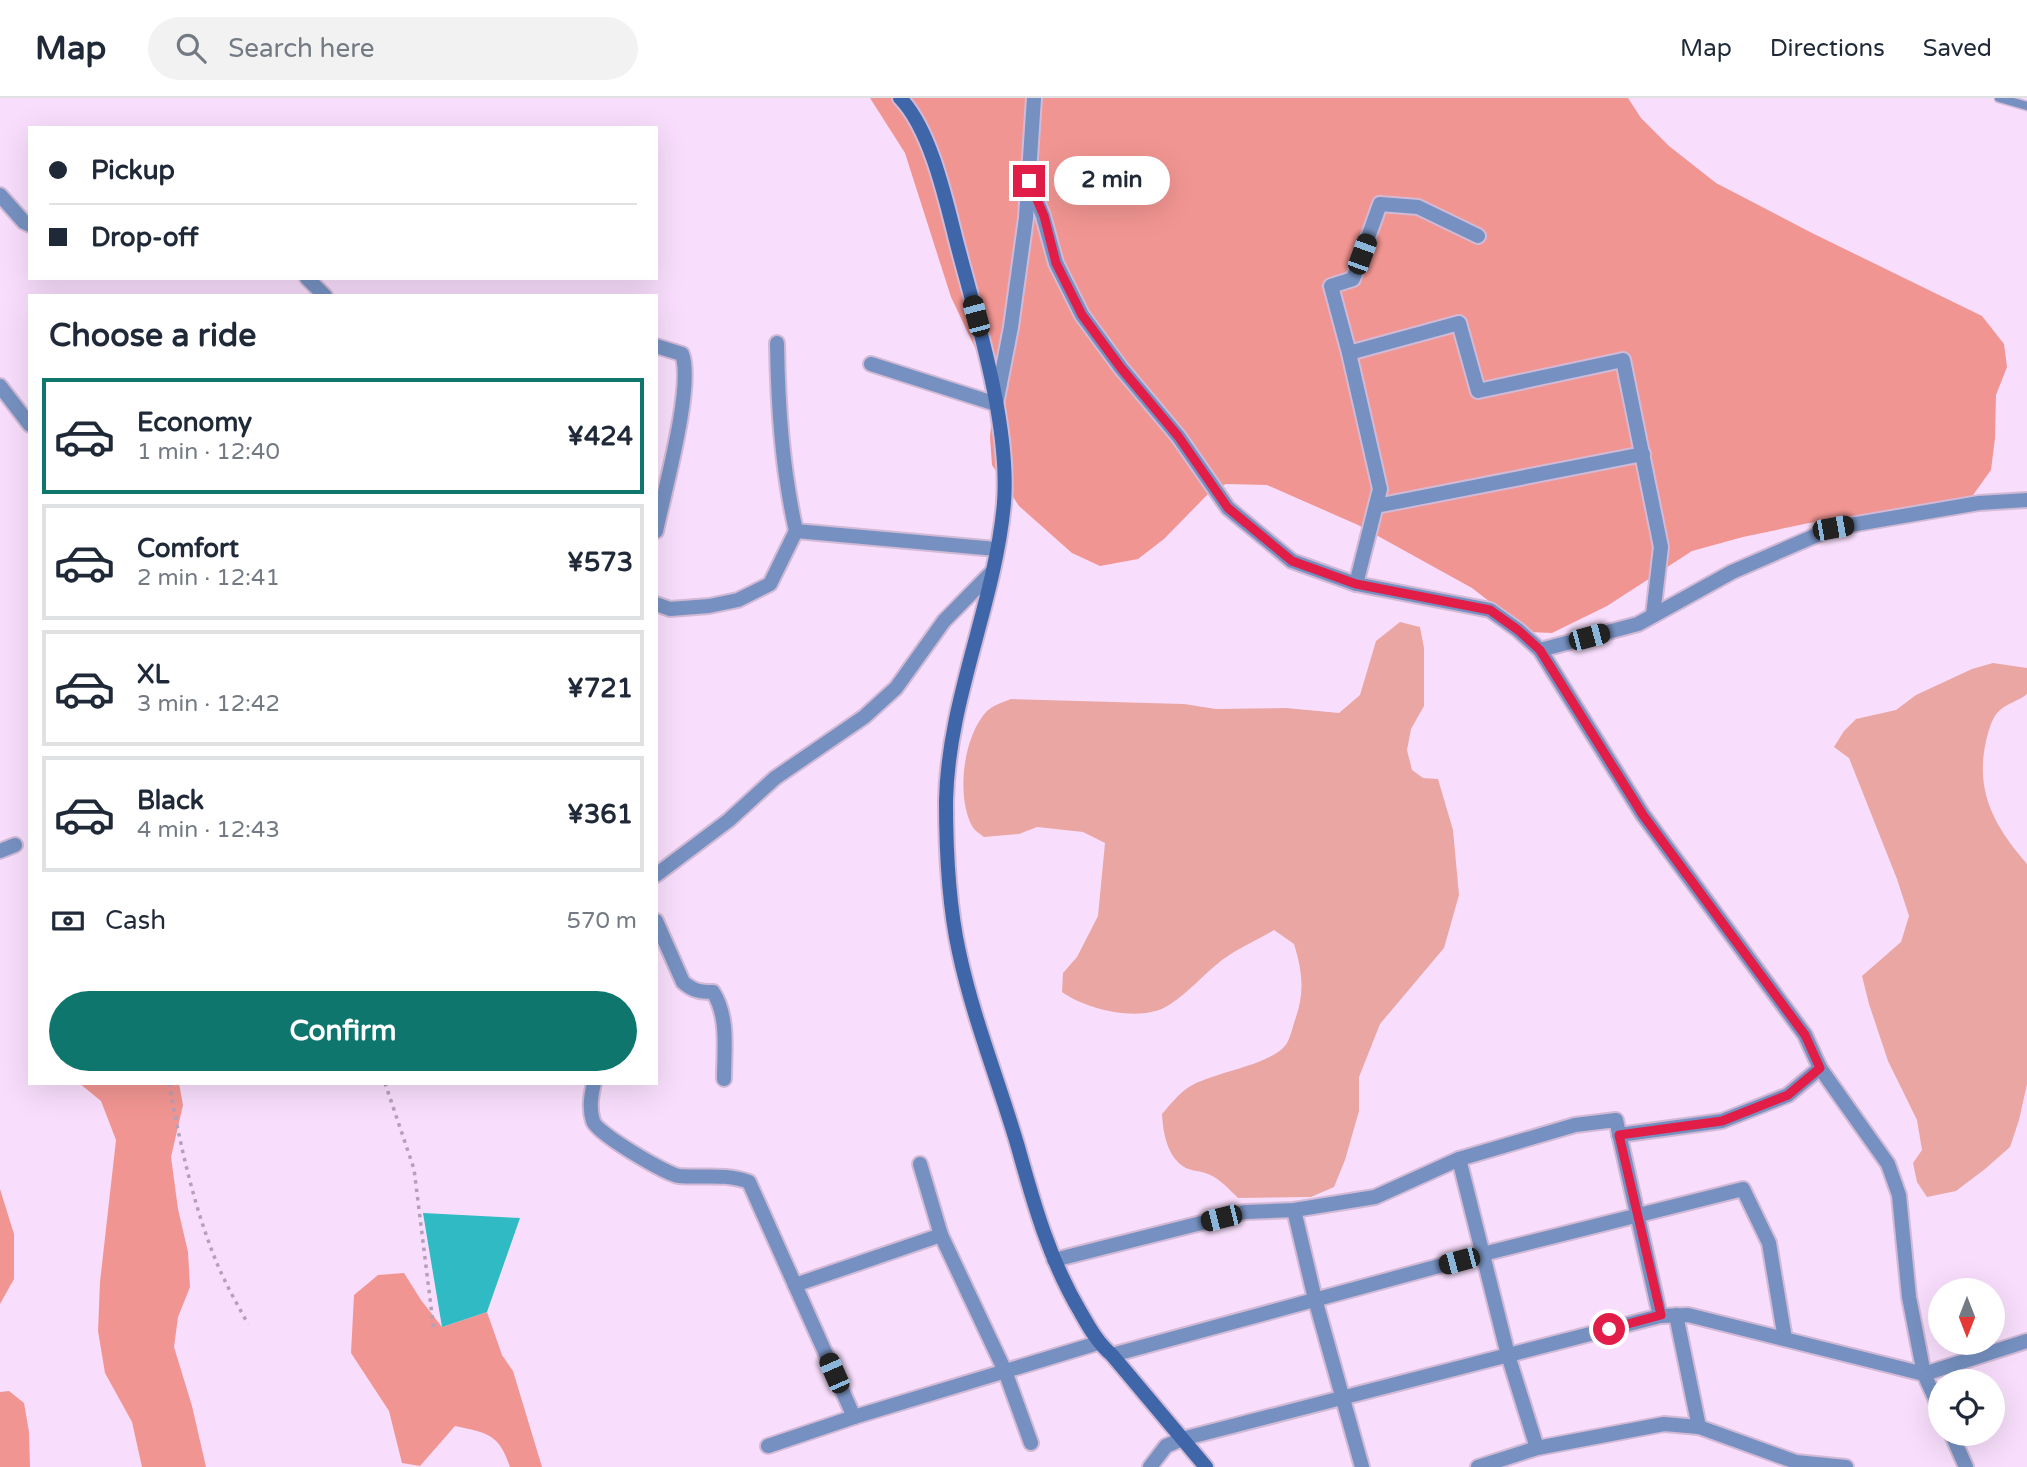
<!DOCTYPE html>
<html lang="en">
<head>
<meta charset="utf-8">
<style>
	body { margin:0; font-family:"Varela Round",sans-serif; background:#f2f2f3; color:#1f2937; height:100vh; display:flex; flex-direction:column; font-size:26px; white-space:nowrap }
	* { box-sizing:border-box; margin:0 }
	p { font-size:23px; color:#747a83 }
	.icon { flex:none; width:38px; height:38px; fill:none; stroke:currentColor; stroke-width:2; stroke-linecap:round; stroke-linejoin:round }
	.map { position:relative; flex:1; overflow:hidden }
	.drawer { position:absolute; left:28px; top:196px; width:630px; height:791px; display:flex; flex-direction:column; background:#fff; border-radius:0px; box-shadow:0 7px 28px #0002 }
	.drawer>* { flex:none }
	.hud { position:absolute; left:28px; top:28px; width:630px; height:154px; border-radius:0px; box-shadow:0 7px 28px #0002; display:grid; align-content:center; height:154px; padding:0 21px; background:#fff }
	.needle { width:46px; rotate:180deg }
	.buttons { position:absolute; left:1928px; top:1180px; display:grid; gap:14px }
	.buttons a { display:grid; place-items:center; width:77px; height:77px; border-radius:50%; background:#fff; box-shadow:0 7px 28px #0002; font-size:35px }
	.end { position:absolute; width:32px; height:32px; margin:-16px; border:9px solid #e11d48; background:#fff; box-shadow:0 0 0 4px #fff }
	.from { border-radius:50% }
	.bubble { position:absolute; height:49px; border-radius:24px; background:#fff; box-shadow:0 7px 28px #0002; font-size:23px; font-weight:800; line-height:49px; text-align:center }
	.car { position:absolute; width:21px; height:42px; margin:-21px -10px; border-radius:9px; box-shadow:0 0 5px 2px #0007; background:linear-gradient(#222 24%,#8ab4d8 0 40%,#222 0 76%,#8ab4d8 0 86%,#222 0) }
	.hud b { display:flex; align-items:center; gap:24px; height:66px; font-size:26px }
	.hud b+b { border-top:2px solid #e0e1e3 }
	.hud i { width:18px; height:18px; background:#1f2937 }
	ul { padding:0; list-style:none }
	li { display:flex; align-items:center; gap:21px; height:116px; margin:0 14px 10px; padding:0 7px; border:4px solid #e0e1e3; border-radius:0px }
	li div { flex:1 }
	li b { display:block; font-size:26px }
	li em { font-style:normal; font-weight:800 }
	li.active { border-color:#0f766e }
	li>.icon { width:63px; height:63px; stroke-width:1.5 }
	h2 { padding:0 21px; font-size:32px; line-height:84px }
	.pay { display:flex; align-items:center; gap:18px; height:77px; padding:0 21px; font-size:26px }
	.pay p { margin-inline-start:auto }
	.button { display:flex; gap:14px; margin-top:auto; padding:14px 21px }
	.button a { flex:1; height:80px; border-radius:42px; background:#0f766e; color:#fff; font-size:28px; font-weight:800; line-height:80px; text-align:center }
	header { display:flex; align-items:center; gap:42px; box-sizing:border-box; height:98px; padding:0 35px; background:#fff; border-bottom:2px solid #e0e1e3 }
	header strong { font-size:33px }
	nav { display:flex; gap:38px; margin-inline-start:auto; font-size:24px }
	.search { width:490px; height:63px; background:#f2f2f3; display:flex; align-items:center; gap:18px; box-sizing:border-box; padding:0 24px; border-radius:38px; color:#747a83; font-size:26px }
	.map>svg:first-child { display:block }
	.green { fill:#eaa6a3 }
	.forest { fill:#f19592 }
	.water { fill:#30bac3 }
	.lines { fill:none; stroke-linecap:round; stroke-linejoin:round }
	.lane-casing { stroke:#d2bad6; stroke-width:11 }
	.street-casing { stroke:#d2bad6; stroke-width:18 }
	.secondary-casing { stroke:#d2bad6; stroke-width:18 }
	.path { stroke:#b69fb9; stroke-width:3.5; stroke-dasharray:3.5 5; stroke-linecap:butt }
	.lane { stroke:#7691c1; stroke-width:8 }
	.street { stroke:#7691c1; stroke-width:14 }
	.secondary { stroke:#4066aa; stroke-width:14 }
	.route { stroke:#e11d48; stroke-width:9 }
</style>
</head>
<body>
<header>
<strong>Map</strong>
<div class="search"><svg class="icon" aria-label="search" viewBox="0 0 24 24"><circle cx="10" cy="10" r="6"/><path d="M15 15l6 6"/></svg>Search here</div>
<nav><a>Map</a><a>Directions</a><a>Saved</a></nav>
</header>
<div class="map">
<svg width="2027" height="1369" viewBox="0 0 2027 1369">
	<rect width="100%" height="100%" fill="#f8defc"/>
	<!-- green -->
	<g class="green">
		<path d="M1400,524L1420,529L1424,550V608L1411,631L1407,652L1412,672L1423,680L1438,681L1453,732L1459,797L1444,850L1380,926L1359,979V1013L1345,1062L1334,1089L1311,1099L1238,1100C1229,1091 1220,1081 1208,1076C1201,1073 1192,1073 1186,1070C1167,1060 1163,1034 1162,1016C1170,1007 1179,995 1189,989C1212,974 1274,967 1287,945C1291,938 1293,927 1296,919C1305,893 1302,872 1294,846L1274,832C1257,842 1238,850 1222,862C1204,876 1189,894 1169,907C1142,925 1087,912 1062,894L1063,875L1077,859L1098,818L1105,745L1083,734L1037,729L1019,736L984,739C980,736 974,732 972,728C956,698 963,638 987,613C992,608 1003,604 1011,601L1184,606L1216,611L1286,610L1339,615L1360,597L1376,543Z"/>
		<path d="M1993,565L2027,570V596C2019,603 2007,605 1999,613C1991,620 1987,638 1985,648C1976,697 1996,730 2027,766V986L2019,1022L2010,1049L1985,1071L1956,1093L1927,1099L1917,1084L1913,1065L1922,1052L1917,1022L1888,963L1869,906L1862,878L1901,844L1909,818L1897,781L1849,660L1834,649L1844,633L1856,621L1896,612L1916,597L1972,571Z"/>
	</g>
	<!-- forest -->
	<g class="forest">
		<polygon points="870,0 1628,0 1641,20 1669,48 1716,85 1812,135 1982,218 2004,246 2007,269 1996,297 1995,340 1991,372 1973,397 1937,412 1809,425 1743,439 1692,453 1607,508 1552,535 1529,534 1472,490 1358,427 1267,387 1226,386 1211,393 1164,441 1138,461 1100,468 1072,455 1019,408 992,367 990,339 993,306 986,273 951,199 905,55"/>
		<polygon points="79,985 179,985 183,1007 171,1059 178,1111 188,1154 190,1189 178,1219 174,1249 192,1308 206,1369 142,1369 132,1324 105,1275 98,1233 100,1184 116,1042 101,1003"/>
		<polygon points="0,1091 14,1136 14,1181 0,1206"/>
		<path d="M404,1175L421,1202L442,1229L487,1214L502,1257L513,1273L542,1369H510C499,1336 488,1335 455,1328L420,1368L402,1365L389,1313L351,1255L354,1197L378,1177Z"/>
		<polygon points="9,1293 24,1305 29,1334 30,1369 0,1369 0,1294"/>
	</g>
	<!-- water -->
	<polygon class="water" points="423,1115 520,1120 487,1214 442,1229"/>
	<g class="lines">
		<!-- lane casing -->
		<g class="lane-casing">
			<polyline id="lane" points="1999,0 2027,8"/>
		</g>
		<!-- street casing -->
		<g class="street-casing">
			<g id="street">
				<polyline points="1029,83 1043,118 1056,165 1082,217 1121,270 1178,338 1228,410 1292,463 1356,486 1490,512 1518,532 1540,552 1643,717 1805,937 1820,970 1888,1066 1899,1097 1909,1199 1924,1276 1941,1313"/>
				<polyline points="0,97 24,124 30,127"/>
				<polyline points="307,180 325,198"/>
				<path d="M777,245C778,309 782,370 796,433L996,451"/>
				<path d="M656,248L682,256C694,288 664,394 656,433"/>
				<polyline points="1349,255 1331,188 1353,181 1380,106 1418,109 1478,138"/>
				<polyline points="871,266 996,306 1011,229 1026,120 1034,0"/>
				<polyline points="0,288 30,327"/>
				<polyline points="1376,408 1643,356"/>
				<polyline points="1356,486 1380,391 1349,255 1459,225 1478,293 1623,262 1661,449 1653,517"/>
				<polyline points="656,506 670,511 709,508 738,502 770,486 796,433"/>
				<polyline points="1540,552 1638,526 1732,474 1833,430 1979,405 2027,402"/>
				<polyline points="0,753 15,747"/>
				<polyline points="656,777 729,722 775,680 864,619 896,590 944,523 991,475"/>
				<path d="M656,823L683,884C693,893 700,894 713,894C729,919 724,952 724,981"/>
				<path d="M594,985C591,998 589,1010 593,1023C596,1035 666,1076 679,1078C702,1080 726,1075 749,1084L854,1319"/>
				<polyline points="1619,1037 1722,1023 1788,997 1820,970"/>
				<polyline points="1459,1061 1508,1257 1537,1350"/>
				<polyline points="920,1066 941,1137"/>
				<polyline points="1294,1112 1315,1201 1362,1369"/>
				<polyline points="1054,1162 1245,1114 1294,1112 1375,1099 1459,1061 1575,1027 1616,1022 1660,1218"/>
				<polyline points="795,1187 941,1137 1005,1273 1031,1345"/>
				<polyline points="1676,1217 1699,1329"/>
				<polyline points="1112,1257 1483,1156 1743,1091 1769,1145 1785,1241"/>
				<polyline points="1951,1335 1966,1369"/>
				<polyline points="768,1348 854,1319 1098,1245"/>
				<polyline points="1150,1369 1166,1348 1182,1341 1660,1218 1688,1217 1924,1276 2027,1243"/>
				<polyline points="1478,1369 1537,1350 1664,1326 1699,1329 1796,1364 1846,1369"/>
			</g>
		</g>
		<!-- secondary casing -->
		<g class="secondary-casing">
			<path id="secondary" d="M900,0C931,32 946,103 957,146C977,222 1010,327 1004,405C995,506 948,601 946,703C946,753 948,804 959,854C973,920 999,984 1018,1049C1034,1107 1050,1163 1081,1215C1090,1231 1098,1245 1112,1257L1206,1369"/>
		</g>
		<!-- path -->
		<g class="path">
			<path d="M169,985C180,1046 193,1106 216,1163C225,1185 237,1206 248,1226"/>
			<polyline points="385,985 414,1071 434,1233"/>
		</g>
		<!-- lane -->
		<use href="#lane" class="lane"/>
		<!-- street -->
		<use href="#street" class="street"/>
		<!-- secondary -->
		<use href="#secondary" class="secondary"/>
	</g>
	<g class="lines">
		<!-- route -->
		<polyline class="route" points="1029,83 1044,118 1056,165 1082,217 1121,270 1178,338 1228,410 1292,463 1356,486 1490,512 1518,532 1540,552 1643,717 1805,937 1820,970 1788,997 1722,1023 1619,1037 1661,1217 1609,1231"/>
	</g>
</svg>
<div class="buttons">
<a><svg class="needle" viewBox="-14 -14 28 28"><path d="M0-13l5 13h-10z" fill="#e53935"/><path d="M0 13l5-13h-10z" fill="#747a83"/></svg></a>
<a><svg class="icon" aria-label="locate" viewBox="0 0 24 24"><circle cx="12" cy="12" r="6"/><path d="M12 2v4M12 18v4M2 12h4M18 12h4"/></svg></a>
</div>
<i class="end from" style="left:1609px;top:1231px"></i>
<i class="end" style="left:1029px;top:83px"></i>
<div class="bubble" style="left:1054px;top:58px;width:116px">2 min</div>
<i class="car" style="left:1362px;top:156px;rotate:20deg"></i>
<i class="car" style="left:976px;top:218px;rotate:345deg"></i>
<i class="car" style="left:1833px;top:430px;rotate:80deg"></i>
<i class="car" style="left:1589px;top:539px;rotate:75deg"></i>
<i class="car" style="left:1221px;top:1120px;rotate:256deg"></i>
<i class="car" style="left:1459px;top:1163px;rotate:255deg"></i>
<i class="car" style="left:834px;top:1275px;rotate:336deg"></i>
<div class="hud">
<b><i class="from"></i>Pickup</b>
<b><i></i>Drop-off</b>
</div>
<section class="drawer">
<h2>Choose a ride</h2>
<ul>
<li class="active"><svg class="icon" aria-label="car" viewBox="0 0 24 24"><path d="M5 17H2v-5l4-1 3-4h7l3 4 3 1v5h-3M9 17h6M6 11h13"/><circle cx="7" cy="17" r="2"/><circle cx="17" cy="17" r="2"/></svg><div><b>Economy</b><p>1 min · 12:40</p></div><em>¥424</em></li>
<li><svg class="icon" aria-label="car" viewBox="0 0 24 24"><path d="M5 17H2v-5l4-1 3-4h7l3 4 3 1v5h-3M9 17h6M6 11h13"/><circle cx="7" cy="17" r="2"/><circle cx="17" cy="17" r="2"/></svg><div><b>Comfort</b><p>2 min · 12:41</p></div><em>¥573</em></li>
<li><svg class="icon" aria-label="car" viewBox="0 0 24 24"><path d="M5 17H2v-5l4-1 3-4h7l3 4 3 1v5h-3M9 17h6M6 11h13"/><circle cx="7" cy="17" r="2"/><circle cx="17" cy="17" r="2"/></svg><div><b>XL</b><p>3 min · 12:42</p></div><em>¥721</em></li>
<li><svg class="icon" aria-label="car" viewBox="0 0 24 24"><path d="M5 17H2v-5l4-1 3-4h7l3 4 3 1v5h-3M9 17h6M6 11h13"/><circle cx="7" cy="17" r="2"/><circle cx="17" cy="17" r="2"/></svg><div><b>Black</b><p>4 min · 12:43</p></div><em>¥361</em></li>
</ul>
<div class="pay"><svg class="icon" aria-label="cash" viewBox="0 0 24 24"><path d="M3 7h18v10H3z"/><circle cx="12" cy="12" r="2"/></svg>Cash<p>570 m</p></div>
<div class="button"><a>Confirm</a></div>
</section>
</div>
</body>
</html>
